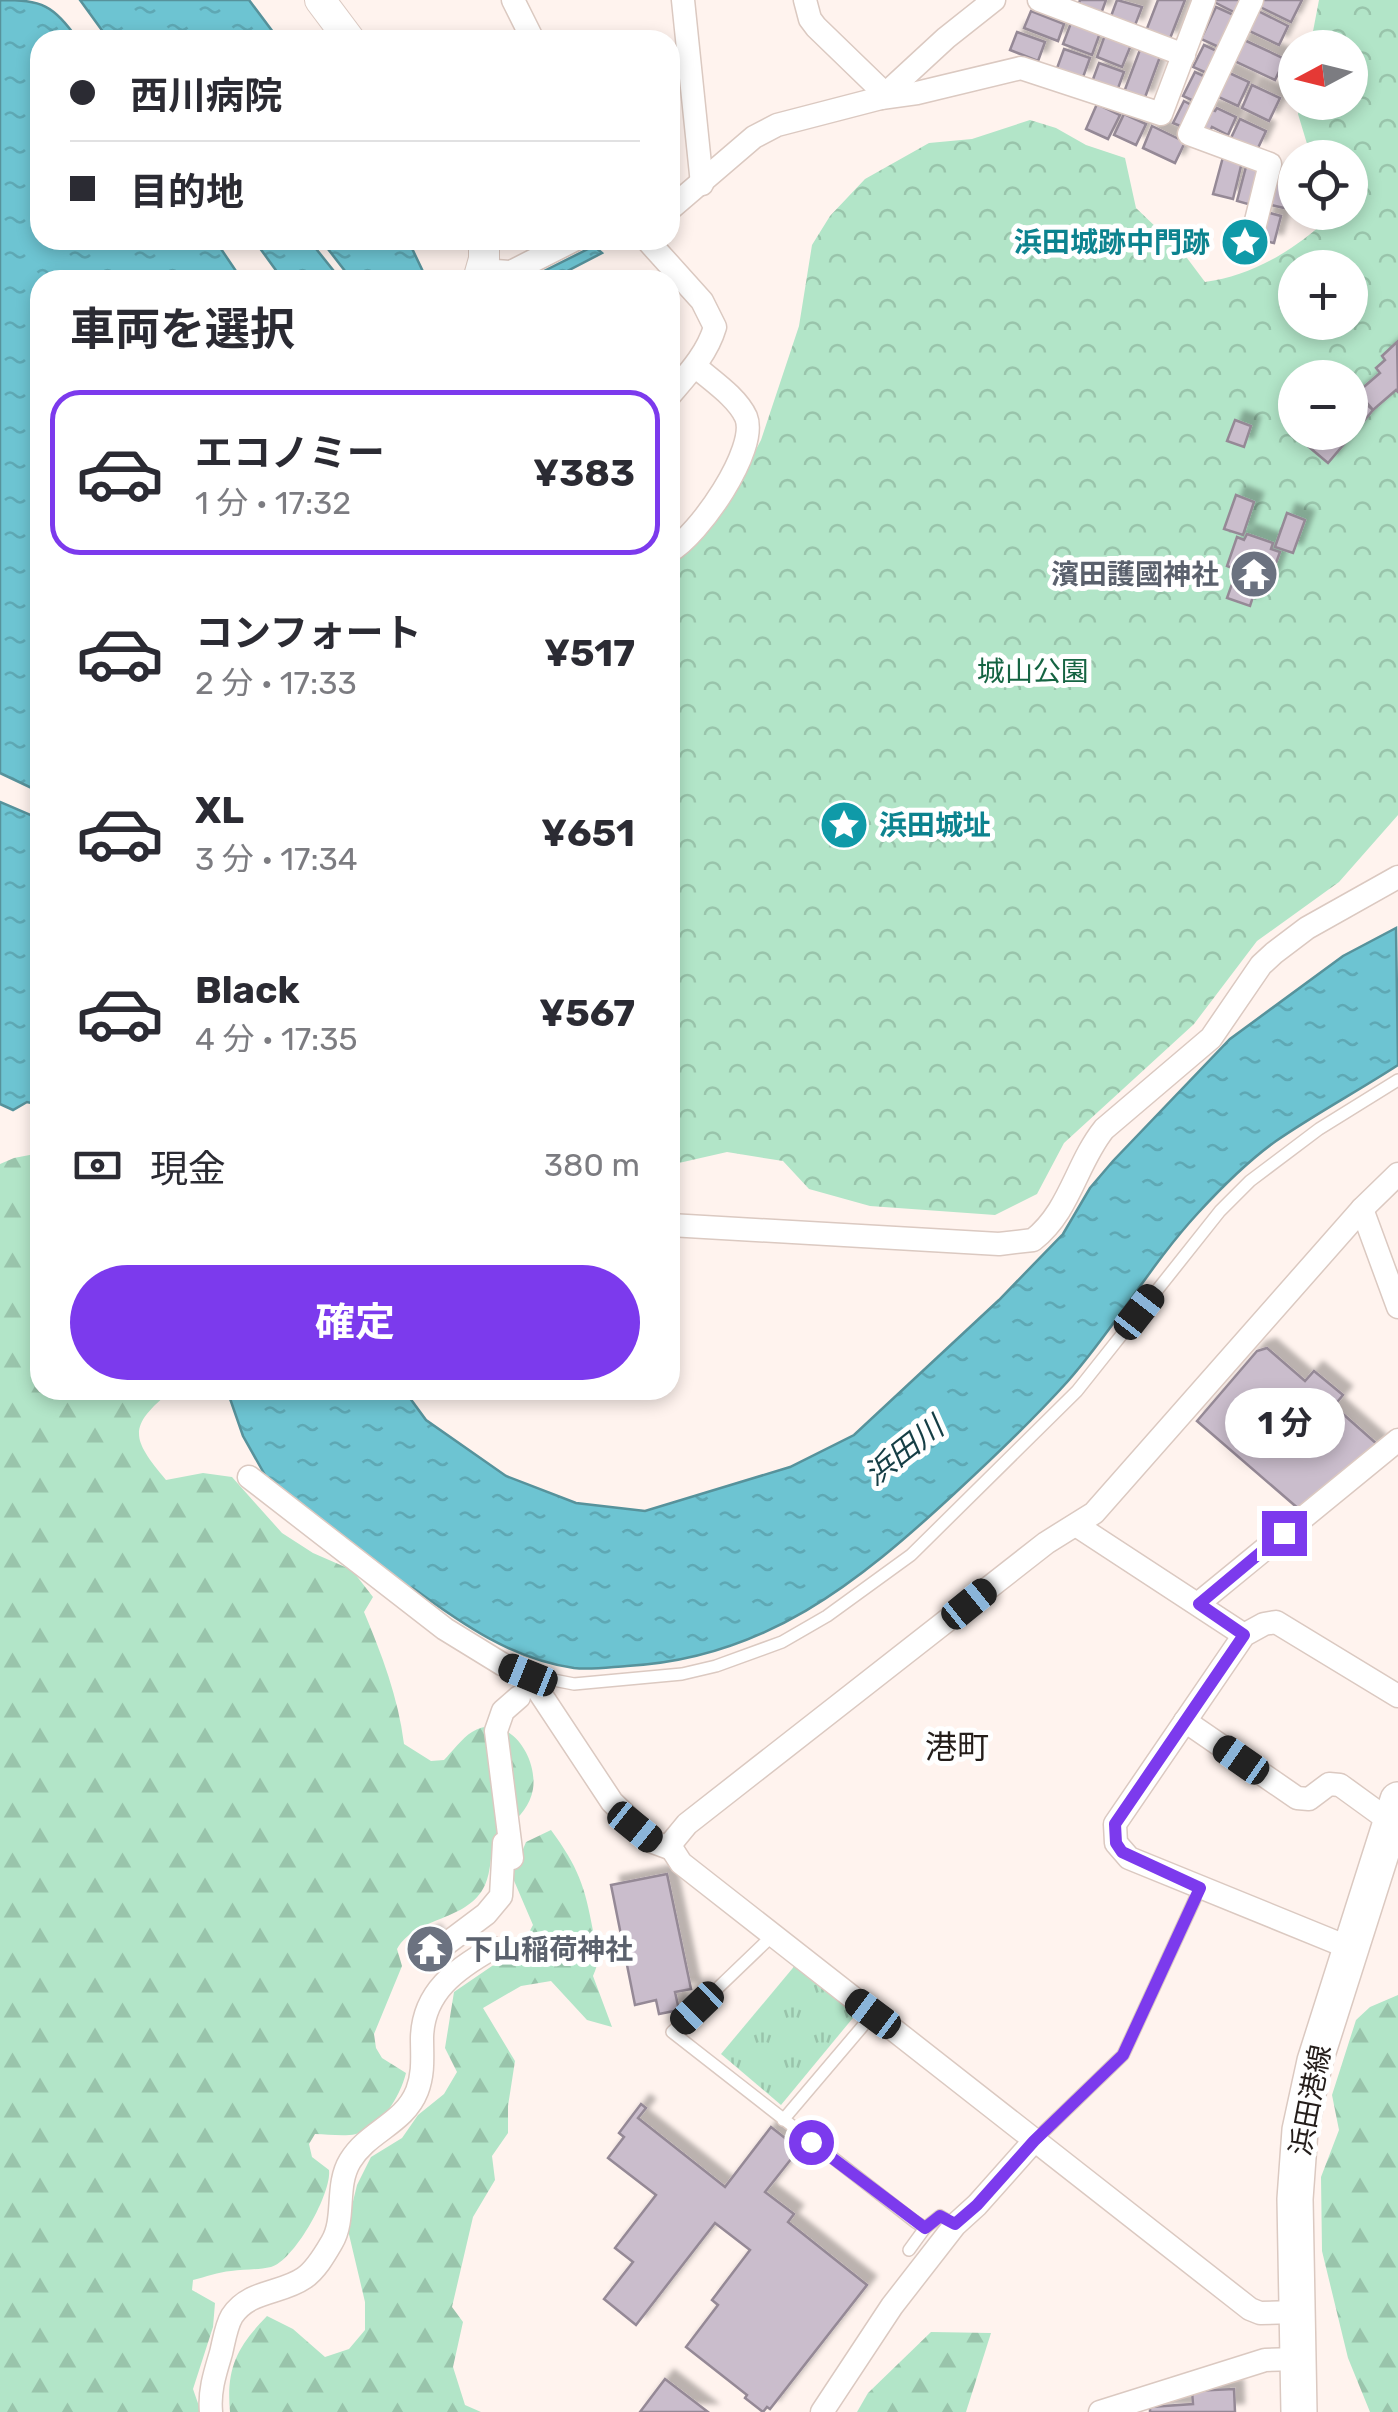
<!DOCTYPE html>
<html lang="ja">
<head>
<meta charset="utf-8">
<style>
	body { margin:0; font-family:Rubik,"Noto Sans JP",sans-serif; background:#f2f2f3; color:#2b2b33; height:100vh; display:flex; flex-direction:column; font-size:38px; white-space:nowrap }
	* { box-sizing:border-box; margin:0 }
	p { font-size:32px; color:#7c7c81 }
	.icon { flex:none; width:55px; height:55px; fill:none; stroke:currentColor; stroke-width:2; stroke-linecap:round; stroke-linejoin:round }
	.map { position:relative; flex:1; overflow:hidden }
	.panel { position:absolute; left:30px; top:270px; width:650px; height:1130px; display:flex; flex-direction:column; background:#fff; border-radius:30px; box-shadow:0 5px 15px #0003 }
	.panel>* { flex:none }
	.banner { position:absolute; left:30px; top:30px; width:650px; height:220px; border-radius:30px; box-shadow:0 5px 15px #0003; display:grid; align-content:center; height:220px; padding:0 40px; background:#fff }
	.needle { width:65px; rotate:263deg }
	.buttons { position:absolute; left:1278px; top:30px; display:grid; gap:20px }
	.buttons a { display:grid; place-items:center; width:90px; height:90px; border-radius:50%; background:#fff; box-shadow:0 5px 15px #0003; font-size:50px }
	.end { position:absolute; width:45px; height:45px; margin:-22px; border:12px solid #7c3aed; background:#fff; box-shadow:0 0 0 5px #fff }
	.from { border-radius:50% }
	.bubble { position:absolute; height:70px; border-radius:35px; background:#fff; box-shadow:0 5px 15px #0003; font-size:32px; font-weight:700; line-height:70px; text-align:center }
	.car { position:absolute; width:30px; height:60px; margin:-30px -15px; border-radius:12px; box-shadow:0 0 8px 2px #0007; background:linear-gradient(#222 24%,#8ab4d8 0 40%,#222 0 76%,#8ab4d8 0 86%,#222 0) }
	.banner b { display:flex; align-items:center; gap:35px; height:95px; font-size:38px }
	.banner b+b { border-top:2px solid #e1e1e2 }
	.banner i { width:25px; height:25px; background:#2b2b33 }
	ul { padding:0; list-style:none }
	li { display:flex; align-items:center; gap:30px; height:165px; margin:0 20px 15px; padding:0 20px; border:5px solid transparent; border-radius:30px }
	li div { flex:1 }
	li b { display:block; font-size:38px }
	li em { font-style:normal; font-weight:700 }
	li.active { border-color:#7c3aed }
	li>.icon { width:90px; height:90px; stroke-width:1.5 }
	h2 { padding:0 40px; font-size:45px; line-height:120px }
	.pay { display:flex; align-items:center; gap:25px; height:110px; padding:0 40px; font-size:38px }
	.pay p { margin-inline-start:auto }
	.cta { display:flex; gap:20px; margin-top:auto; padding:20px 40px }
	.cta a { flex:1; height:115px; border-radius:60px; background:#7c3aed; color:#fff; font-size:40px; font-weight:700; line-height:115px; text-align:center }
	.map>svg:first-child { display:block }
	.grass { fill:url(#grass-tufts) }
	.forest { fill:url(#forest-firs) }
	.park { fill:url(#park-crowns); fill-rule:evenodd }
	.water { fill:url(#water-ripples); stroke:#57929b; stroke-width:2.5 }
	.building { fill:#cabdcc; stroke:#958996; stroke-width:2.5; filter:url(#shadow) }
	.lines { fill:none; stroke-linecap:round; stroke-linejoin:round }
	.lane-casing { stroke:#dbc9c1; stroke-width:14 }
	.street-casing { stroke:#dbc9c1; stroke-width:25 }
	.secondary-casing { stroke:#dbc9c1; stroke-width:32 }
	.primary-casing { stroke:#dbc9c1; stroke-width:38 }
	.lane { stroke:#fff; stroke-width:11 }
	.street { stroke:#fff; stroke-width:22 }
	.secondary { stroke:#fff; stroke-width:30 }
	.primary { stroke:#fff; stroke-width:35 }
	.route { stroke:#7c3aed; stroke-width:12 }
	.labels { text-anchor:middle; stroke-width:10; stroke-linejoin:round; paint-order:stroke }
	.culture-label { font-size:28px; font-weight:bold; fill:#0d838f; stroke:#fff; text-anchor:end }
	.worship-label { font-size:28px; font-weight:bold; fill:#5b616d; stroke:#fff; text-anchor:end }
	.park-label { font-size:28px; fill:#156442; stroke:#fff }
	.street-label { font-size:28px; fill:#241d1a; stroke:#fff }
	.water-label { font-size:30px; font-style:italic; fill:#153e45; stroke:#fff }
	.quarter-label { font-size:32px; fill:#241d1a; stroke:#fff }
</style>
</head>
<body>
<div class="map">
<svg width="1398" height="2412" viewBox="0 0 1398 2412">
	<defs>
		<pattern id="grass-tufts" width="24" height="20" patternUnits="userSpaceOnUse" patternTransform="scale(2.5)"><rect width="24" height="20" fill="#b2e5c8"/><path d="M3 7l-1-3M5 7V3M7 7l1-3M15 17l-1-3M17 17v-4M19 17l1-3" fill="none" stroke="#99c4ab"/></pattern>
		<pattern id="forest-firs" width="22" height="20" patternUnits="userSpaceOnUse" patternTransform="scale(2.5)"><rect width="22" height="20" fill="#b2e5c8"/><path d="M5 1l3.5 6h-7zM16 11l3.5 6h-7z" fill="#99c4ab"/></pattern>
		<pattern id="park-crowns" width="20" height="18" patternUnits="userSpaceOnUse" patternTransform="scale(2.5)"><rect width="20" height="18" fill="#b2e5c8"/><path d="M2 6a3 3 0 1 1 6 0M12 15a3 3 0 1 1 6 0" fill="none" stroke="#99c4ab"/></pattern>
		<pattern id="water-ripples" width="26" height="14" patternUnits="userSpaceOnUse" patternTransform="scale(2.5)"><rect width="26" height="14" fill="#6dc4d2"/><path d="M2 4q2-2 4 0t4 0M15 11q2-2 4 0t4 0" fill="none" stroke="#5ea8b4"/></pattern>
		<filter id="shadow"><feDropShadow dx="9" dy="-9" stdDeviation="2.5" flood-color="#0004"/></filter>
	</defs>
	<rect width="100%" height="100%" fill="#fff3ee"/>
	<!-- grass -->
	<polygon class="grass" points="797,1963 857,2013 781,2105 721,2054"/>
	<!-- forest -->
	<g class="forest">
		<path d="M40,1153V1390H172C127,1427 131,1438 166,1480L203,1473L232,1477L282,1533L313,1553L352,1570L373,1597L364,1612C382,1655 398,1697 404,1744L431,1761L444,1760C452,1752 462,1738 472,1732C507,1711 538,1756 533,1789C529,1812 511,1824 494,1838C491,1852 491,1872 485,1885C468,1922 417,1915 397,1949L402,1966L374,2034L376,2048L382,2058L406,2073C400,2097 381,2128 356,2134C343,2137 328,2134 315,2134L309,2144L312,2157L329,2170C332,2193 294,2261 271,2267C258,2270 244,2269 231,2271C218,2272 206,2277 193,2280L192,2290L215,2303L213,2327L193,2389L201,2412H0V1164L14,1158Z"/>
		<path d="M551,1830C578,1867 585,1886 593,1931C596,1951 602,1956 593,1976L612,2027L587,2020L551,1981L521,1986L483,2008L515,2061L508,2106V2133L492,2156L495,2180L473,2217L452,2307L463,2322L453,2367L465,2405L481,2412H230C226,2368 237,2347 267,2316L293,2329L325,2357L349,2349L365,2330V2302L347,2226L357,2185L371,2157L402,2138L418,2115L444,2094L457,2072L445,2048L454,1992L492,1966L517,1955L533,1925L512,1876L526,1842Z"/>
		<polygon points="1398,1995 1398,2412 1370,2412 1348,2358 1322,2251 1321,2177 1339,2130 1332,2095 1356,2020 1370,2007"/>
		<polygon points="931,2332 991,2333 966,2412 857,2412 868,2393"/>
	</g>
	<!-- park -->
	<path class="park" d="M1319,0H1398V815L1339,882L1257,941L1194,1024L1064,1143L1037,1194L995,1215L870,1206L809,1189L783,1161L727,1152L670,1165V559L750,461L761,440L799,326L812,245L830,216L865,179L929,143L972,139L1030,120L1056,128L1086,145L1125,158L1136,208L1184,254L1205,282C1252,276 1294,250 1328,219L1327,213L1350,212V158L1311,157L1298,114L1300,103L1350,102V48L1310,47ZM1295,268H1350V322H1295ZM1295,378H1350V432H1295Z"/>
	<!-- water -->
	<g class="water">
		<path d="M0,0C42,0 54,5 78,40H40V240H215L242,280H40V792L0,773Z"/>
		<polygon points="80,0 249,0 279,40 109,40"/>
		<polygon points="254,240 309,240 341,280 283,280"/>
		<polygon points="321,240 408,240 427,280 352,280"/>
		<polygon points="594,246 602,253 550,280 526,280"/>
		<polygon points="0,802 40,819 40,1105 27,1102 13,1110 0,1104"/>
		<path d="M1396,928L1398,1065C1358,1091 1315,1114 1276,1141C1248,1161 1221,1188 1198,1213C1150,1265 1115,1328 1068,1381C1032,1421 994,1457 955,1493C858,1583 764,1659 627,1666C611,1667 591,1670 574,1668C512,1659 462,1624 413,1588L407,1591L270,1484L243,1436L227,1390H404L426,1420L506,1476L576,1503L645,1511L790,1467L854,1435L999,1300L1063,1234L1090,1188L1113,1161L1230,1039L1343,956Z"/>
	</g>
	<!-- building -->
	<g class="building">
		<polygon points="1080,0 1106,0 1101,14 1078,6"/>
		<polygon points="1117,0 1142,7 1134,28 1110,19"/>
		<polygon points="1158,0 1185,0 1169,41 1146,31"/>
		<polygon points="1215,0 1242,0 1236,13 1214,2"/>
		<polygon points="1258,0 1302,0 1291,22 1256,5"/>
		<polygon points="1216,7 1236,16 1221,48 1201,39"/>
		<polygon points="1256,10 1288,26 1279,45 1247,30"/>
		<polygon points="1031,11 1064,24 1058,41 1024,28"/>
		<polygon points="1071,23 1100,33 1092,55 1063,44"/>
		<polygon points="1017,32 1045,42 1038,61 1010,50"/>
		<polygon points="1105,35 1131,45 1122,67 1097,57"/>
		<polygon points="1242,39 1285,59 1275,80 1232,60"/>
		<polygon points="1204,45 1219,52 1209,74 1193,67"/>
		<polygon points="1141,47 1161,54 1144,100 1124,92"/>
		<polygon points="1064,49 1090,58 1082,80 1056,71"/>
		<polygon points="1099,63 1124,72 1117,91 1092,82"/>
		<polygon points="1225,71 1249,82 1238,106 1214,95"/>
		<polygon points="1195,72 1208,78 1196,102 1183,96"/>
		<polygon points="1252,85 1280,98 1269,121 1242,108"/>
		<polygon points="1184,101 1195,107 1185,128 1173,123"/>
		<polygon points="1097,104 1120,115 1108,139 1086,129"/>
		<polygon points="1208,108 1215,111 1217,108 1236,117 1228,135 1212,127 1208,135 1198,130"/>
		<polygon points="1124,114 1146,124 1136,145 1114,135"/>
		<polygon points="1240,119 1266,131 1257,150 1231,138"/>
		<polygon points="1152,126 1185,142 1175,163 1143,148"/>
		<polygon points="1223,157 1242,162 1233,199 1213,194"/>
		<polygon points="1247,163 1265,168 1255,206 1237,201"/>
		<polygon points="1275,174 1292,178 1284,208 1267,204"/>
		<polygon points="1266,212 1281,216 1274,243 1259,240"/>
		<polygon points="1397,342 1398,392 1396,390 1373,410 1358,392 1380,373 1376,368 1385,360 1382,356"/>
		<polygon points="1355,394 1373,410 1351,437 1346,432 1350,432 1350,400"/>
		<polygon points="1235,420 1251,426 1244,447 1227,441"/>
		<polygon points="1322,432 1345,432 1350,437 1328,463 1309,447"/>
		<polygon points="1236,495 1254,502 1243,535 1224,529"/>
		<polygon points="1287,513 1305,520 1293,553 1275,547"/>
		<polygon points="1247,534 1273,543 1271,549 1280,552 1269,582 1259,578 1250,606 1227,598 1237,570 1227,566 1237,537 1244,540"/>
		<polygon points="1267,1348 1305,1381 1314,1371 1343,1395 1334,1406 1378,1445 1300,1510 1197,1421 1257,1351"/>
		<polygon points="667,1874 691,1989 675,1992 679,2010 659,2014 656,2000 635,2005 611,1885"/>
		<polygon points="431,1934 443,1949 443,1954 427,1964 424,1959 419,1962 414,1953 418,1950 414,1944"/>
		<polygon points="641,2104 646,2108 638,2118 725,2187 771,2127 799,2149 765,2192 794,2214 788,2222 867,2285 770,2409 767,2407 763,2412 745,2398 747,2395 686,2347 718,2305 712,2300 750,2250 715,2223 636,2325 604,2299 633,2262 615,2248 656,2195 608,2158 624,2137 619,2133"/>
		<polygon points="665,2379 708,2412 640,2412"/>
		<polygon points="1234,2389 1235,2412 1150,2412 1150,2407 1193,2404 1192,2391"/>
	</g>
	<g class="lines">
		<!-- lane casing -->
		<g class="lane-casing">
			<g id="lane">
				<polyline points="528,1675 574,1684 682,1674 716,1666 782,1642 827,1616 911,1555 1077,1391 1220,1211 1250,1181 1319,1129 1398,1080"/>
				<polyline points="772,1936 672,2032 914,2221 925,2228 940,2216 955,2225"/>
				<polyline points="783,2120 873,2014"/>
				<polyline points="1034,2141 1123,2055 1200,1888"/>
				<polyline points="909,2250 925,2228"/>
			</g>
		</g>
		<!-- street casing -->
		<g class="street-casing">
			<g id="street">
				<polyline points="513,0 533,40"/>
				<polyline points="683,0 702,184"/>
				<polyline points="805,0 810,19 816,27 879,88 881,98 917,93 1021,68 1161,114 1204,0"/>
				<polyline points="1039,0 1184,55"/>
				<polyline points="670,209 754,137 777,125 881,98 946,38 994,0"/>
				<path d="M647,240L702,301L715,327C707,354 688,374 670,395"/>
				<polyline points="1251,241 1270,164 1189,134 1252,0"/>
				<polyline points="482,270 511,272 574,240"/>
				<path d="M670,551C698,536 759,449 746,417C737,397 711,380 695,366"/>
				<polyline points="1362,1209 1398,1307"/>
				<path d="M670,1225L999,1244L1033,1240C1070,1211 1076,1164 1104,1129L1211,1038L1261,965L1274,953L1307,928L1398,877"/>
				<polyline points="249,1477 445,1629 502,1664 528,1675 612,1802 653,1842 672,1849"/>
				<polyline points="1076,1525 1244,1635"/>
				<polyline points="1199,1603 1398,1440"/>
				<polyline points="1185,1721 1297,1798 1309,1799 1329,1784 1340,1785 1391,1822"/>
				<polyline points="512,1858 496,1731 503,1711 519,1697"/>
				<polyline points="446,1944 486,1914 501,1896 504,1843"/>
				<polyline points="1350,1948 1129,1858 1116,1843 1115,1824 1244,1635 1264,1624 1276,1622 1398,1696"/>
				<polyline points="1297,2312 1260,2313 1250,2309 681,1863 672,1849 673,1841 687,1824 1046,1543 1094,1513 1362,1209 1398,1174"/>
				<path d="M211,2412C209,2391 215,2373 221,2353C224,2341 226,2326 232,2316C249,2290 281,2294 304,2278C316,2270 325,2254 332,2242C346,2218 335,2186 350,2161C368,2131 404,2124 417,2091C424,2073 422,2056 422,2038C423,1992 456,1969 493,1948"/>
				<polyline points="822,2412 892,2306 955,2225 977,2205 1034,2141"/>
				<polyline points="1100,2412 1265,2360 1299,2359"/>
			</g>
		</g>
		<!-- secondary casing -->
		<g class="secondary-casing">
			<g id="secondary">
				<polyline points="320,0 350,40"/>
				<polyline points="478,280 484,259 484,240"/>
			</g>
		</g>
		<!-- primary casing -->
		<g class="primary-casing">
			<polyline id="primary" points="1299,2412 1295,2199 1300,2130 1315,2061 1398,1800"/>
		</g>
		<!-- lane -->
		<use href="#lane" class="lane"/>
		<!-- street -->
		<use href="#street" class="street"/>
		<!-- secondary -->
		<use href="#secondary" class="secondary"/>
		<!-- primary -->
		<use href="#primary" class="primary"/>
	</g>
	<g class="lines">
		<!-- route -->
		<polyline class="route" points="811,2142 925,2228 940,2216 955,2224 977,2205 1034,2141 1123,2055 1200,1888 1122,1852 1116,1843 1115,1824 1244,1635 1199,1604 1284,1533"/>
	</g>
	<!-- icons -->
	<defs>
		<g id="sight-disc" transform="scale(2.5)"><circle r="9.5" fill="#0f9aa8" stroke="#fff"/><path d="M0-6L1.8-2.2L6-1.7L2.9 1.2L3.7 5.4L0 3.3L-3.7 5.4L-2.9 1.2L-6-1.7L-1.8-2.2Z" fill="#fff"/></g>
		<g id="temple-disc" transform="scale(2.5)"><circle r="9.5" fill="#6b7280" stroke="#fff"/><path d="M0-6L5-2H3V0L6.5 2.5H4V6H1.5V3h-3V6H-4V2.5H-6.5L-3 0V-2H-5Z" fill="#fff"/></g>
	</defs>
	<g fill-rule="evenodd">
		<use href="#sight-disc" x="1245" y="242"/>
		<use href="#temple-disc" x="1254" y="574"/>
		<use href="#sight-disc" x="844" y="825"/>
		<use href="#temple-disc" x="430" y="1949"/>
	</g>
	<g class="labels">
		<!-- culture labels -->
		<g class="culture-label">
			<text x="1210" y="252">浜田城跡中門跡</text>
			<text x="879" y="835" text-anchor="start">浜田城址</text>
		</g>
		<!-- worship labels -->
		<g class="worship-label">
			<text x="1219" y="584">濱田護國神社</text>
			<text x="465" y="1959" text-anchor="start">下山稲荷神社</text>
		</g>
		<!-- park labels -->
		<g class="park-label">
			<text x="1033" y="681">城山公園</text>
		</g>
		<!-- street labels -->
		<g class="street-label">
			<text transform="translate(1310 2100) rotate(-79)" y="10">浜田港線</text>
		</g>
		<!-- water labels -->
		<g class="water-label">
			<text transform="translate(904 1451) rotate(-38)" y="10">浜田川</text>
		</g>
		<!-- quarter labels -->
		<g class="quarter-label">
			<text x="957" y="1758">港町</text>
		</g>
	</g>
</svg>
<div class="buttons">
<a><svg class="needle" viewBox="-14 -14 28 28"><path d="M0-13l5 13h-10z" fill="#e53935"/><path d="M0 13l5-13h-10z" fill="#7c7c81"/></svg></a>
<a><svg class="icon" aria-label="locate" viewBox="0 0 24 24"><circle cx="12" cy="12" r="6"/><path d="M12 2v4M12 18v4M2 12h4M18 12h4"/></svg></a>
<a>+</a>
<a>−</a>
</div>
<i class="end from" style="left:811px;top:2142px"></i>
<i class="end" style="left:1284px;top:1533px"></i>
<div class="bubble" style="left:1225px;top:1388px;width:120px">1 分</div>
<i class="car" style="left:1139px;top:1312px;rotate:38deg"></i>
<i class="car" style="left:969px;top:1604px;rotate:51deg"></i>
<i class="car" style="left:528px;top:1675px;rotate:292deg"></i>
<i class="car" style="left:1241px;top:1760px;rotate:305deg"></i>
<i class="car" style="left:635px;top:1827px;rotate:129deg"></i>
<i class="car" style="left:697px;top:2008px;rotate:226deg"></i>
<i class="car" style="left:873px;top:2014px;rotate:307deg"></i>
<div class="banner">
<b><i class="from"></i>西川病院</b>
<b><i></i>目的地</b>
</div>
<section class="panel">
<h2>車両を選択</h2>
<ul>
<li class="active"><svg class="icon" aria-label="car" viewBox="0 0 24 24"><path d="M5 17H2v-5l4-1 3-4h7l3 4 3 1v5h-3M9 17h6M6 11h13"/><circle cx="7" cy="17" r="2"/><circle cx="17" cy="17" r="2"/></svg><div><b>エコノミー</b><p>1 分 · 17:32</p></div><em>¥383</em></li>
<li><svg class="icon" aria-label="car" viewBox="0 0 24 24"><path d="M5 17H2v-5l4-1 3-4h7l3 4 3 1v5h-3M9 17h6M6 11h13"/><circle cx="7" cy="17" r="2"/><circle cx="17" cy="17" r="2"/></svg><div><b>コンフォート</b><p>2 分 · 17:33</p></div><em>¥517</em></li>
<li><svg class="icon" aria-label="car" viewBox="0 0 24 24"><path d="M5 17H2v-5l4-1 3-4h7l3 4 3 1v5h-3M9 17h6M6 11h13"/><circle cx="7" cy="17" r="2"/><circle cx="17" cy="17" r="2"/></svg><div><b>XL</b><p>3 分 · 17:34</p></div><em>¥651</em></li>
<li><svg class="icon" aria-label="car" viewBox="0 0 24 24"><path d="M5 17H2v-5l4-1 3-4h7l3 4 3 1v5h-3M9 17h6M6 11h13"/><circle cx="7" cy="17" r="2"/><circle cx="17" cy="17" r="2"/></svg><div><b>Black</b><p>4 分 · 17:35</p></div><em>¥567</em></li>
</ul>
<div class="pay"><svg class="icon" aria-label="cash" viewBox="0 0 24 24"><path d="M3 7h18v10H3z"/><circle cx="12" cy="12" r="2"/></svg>現金<p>380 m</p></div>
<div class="cta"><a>確定</a></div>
</section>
</div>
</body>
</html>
